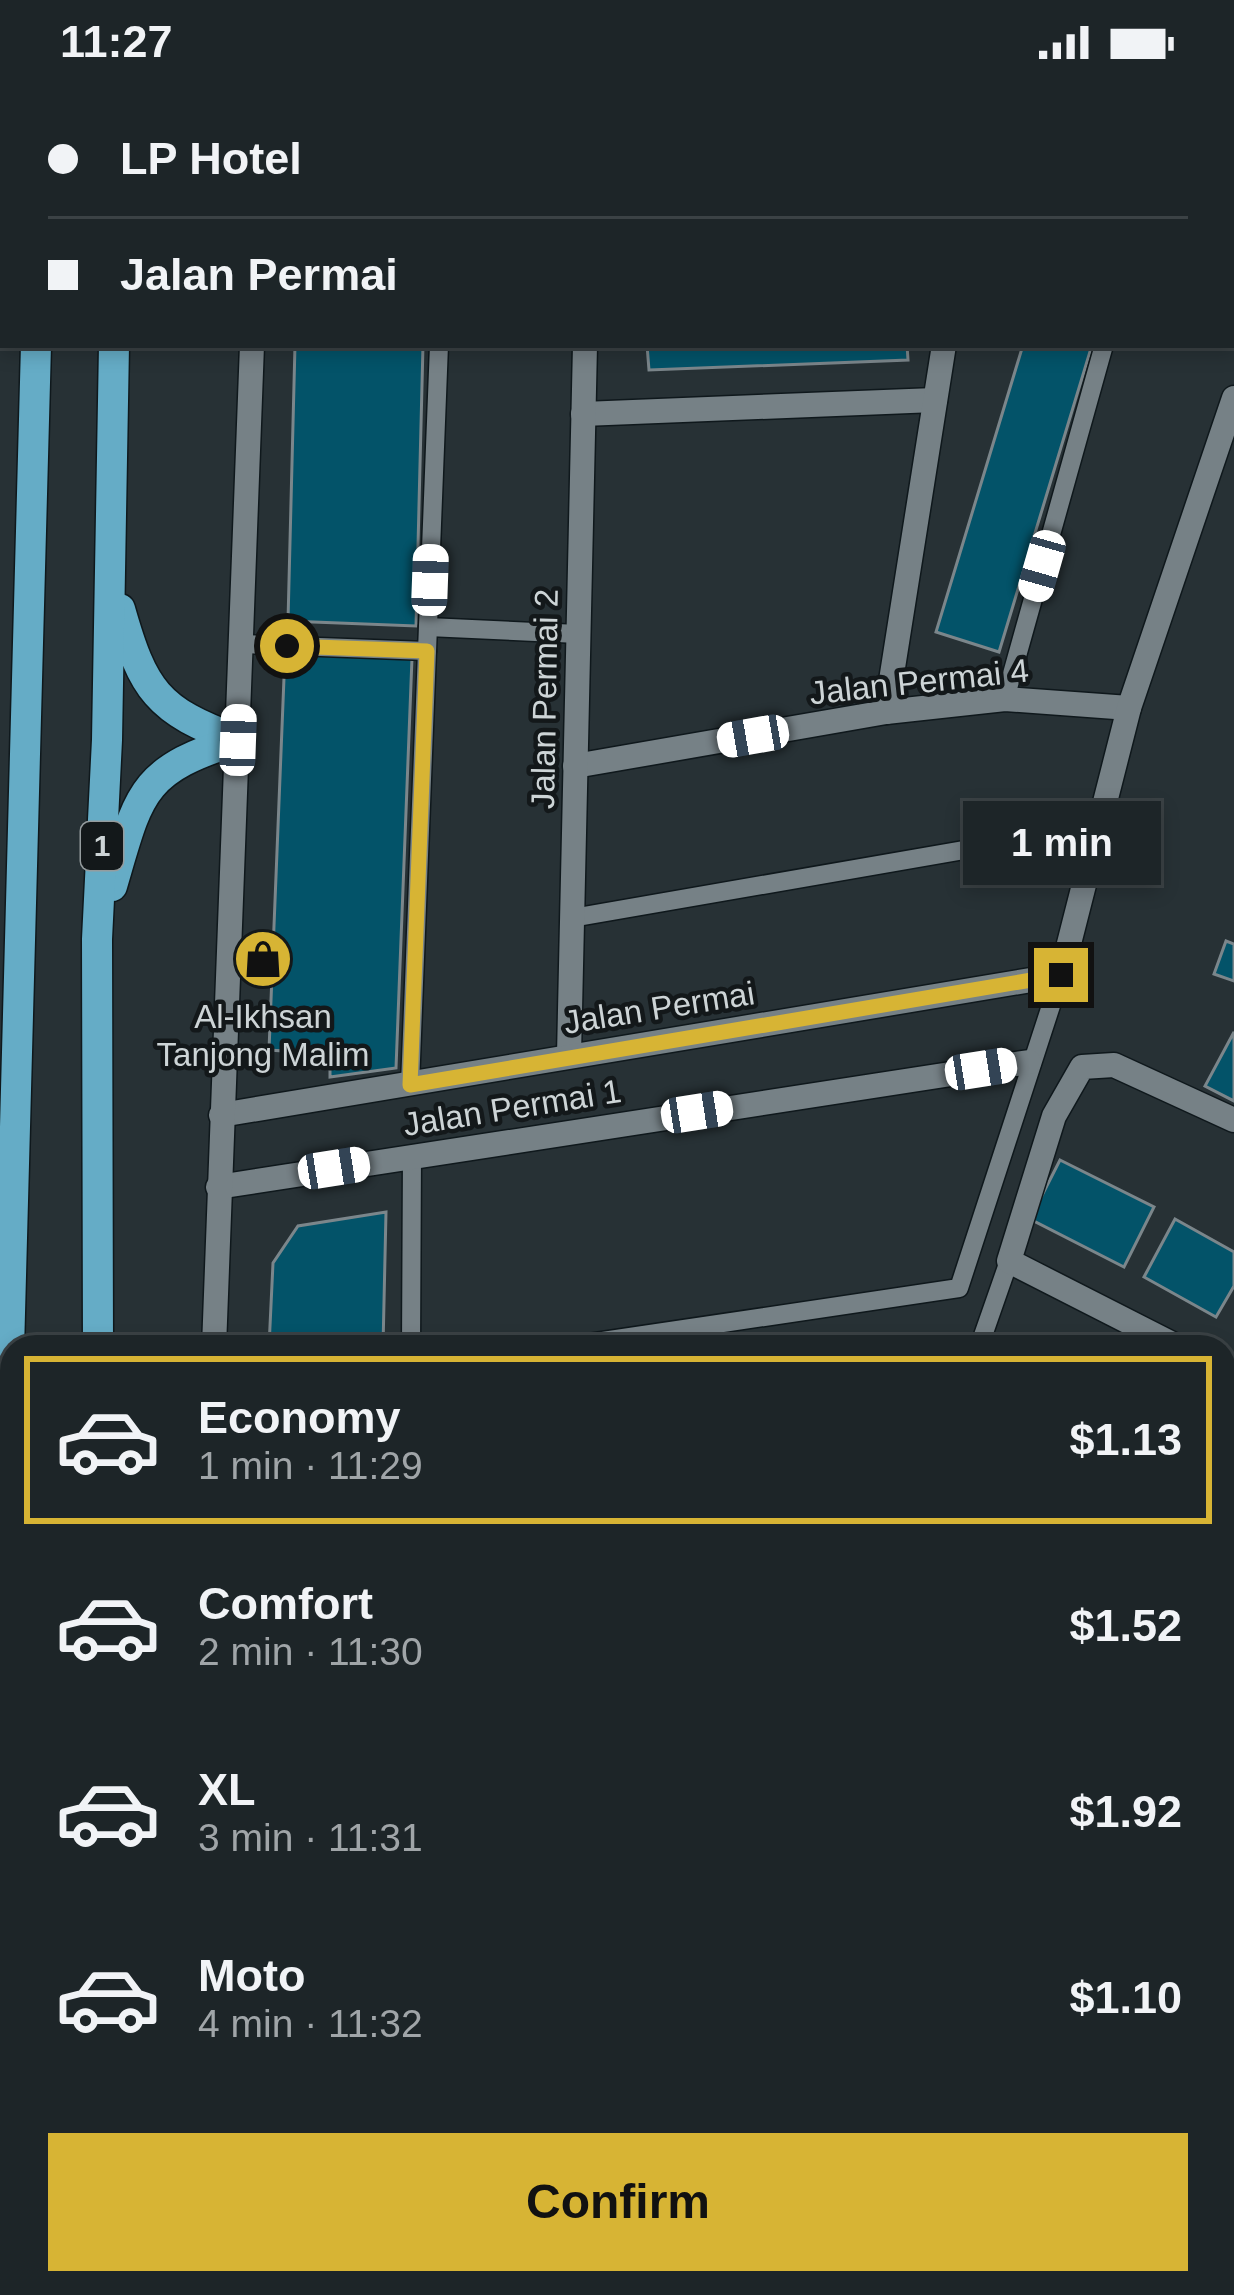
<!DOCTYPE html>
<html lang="en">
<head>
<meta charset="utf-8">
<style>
	body { margin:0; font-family:Arial,sans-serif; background:#252d30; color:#f1f3f6; height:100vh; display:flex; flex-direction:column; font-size:45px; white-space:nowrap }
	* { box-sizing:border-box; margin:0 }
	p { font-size:39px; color:#a0a5a8 }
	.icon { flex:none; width:66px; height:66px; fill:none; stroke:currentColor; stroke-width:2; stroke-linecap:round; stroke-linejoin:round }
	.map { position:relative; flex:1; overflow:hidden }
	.drawer { position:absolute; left:0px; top:1251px; width:1236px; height:960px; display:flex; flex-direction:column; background:#1d2528; border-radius:36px 36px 0 0; box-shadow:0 6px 18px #0003,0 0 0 3px #3b4245 }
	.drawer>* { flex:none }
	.hud { position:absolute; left:0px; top:0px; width:1236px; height:264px; box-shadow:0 6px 18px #0003,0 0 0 3px #3b4245; display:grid; align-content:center; height:264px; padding:0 48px; background:#1d2528 }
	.end { position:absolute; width:54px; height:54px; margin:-27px; border:15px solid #d7b434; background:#111; box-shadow:0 0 0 6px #111 }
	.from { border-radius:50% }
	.bubble { position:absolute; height:84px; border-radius:0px; background:#1d2528; box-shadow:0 6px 18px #0003,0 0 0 3px #3b4245; font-size:39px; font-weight:800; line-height:84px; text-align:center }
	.car { position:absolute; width:36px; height:72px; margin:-36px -18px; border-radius:15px; box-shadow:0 0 9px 3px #0007; background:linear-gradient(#fff 24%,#345 0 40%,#fff 0 76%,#345 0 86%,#fff 0) }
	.hud b { display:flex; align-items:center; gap:42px; height:114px; font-size:45px }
	.hud b+b { border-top:3px solid #3b4245 }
	.hud i { width:30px; height:30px; background:#f1f3f6 }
	ul { padding:21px 0 0; list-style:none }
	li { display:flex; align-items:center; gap:36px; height:168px; margin:0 24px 18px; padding:0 24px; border:6px solid transparent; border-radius:0px }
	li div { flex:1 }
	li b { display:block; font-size:45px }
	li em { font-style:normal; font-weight:800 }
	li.current { border-color:#d7b434 }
	li>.icon { width:108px; height:108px; stroke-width:1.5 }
	.button { display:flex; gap:24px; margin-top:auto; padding:24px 48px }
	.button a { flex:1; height:138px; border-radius:0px; background:#d7b434; color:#111; font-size:48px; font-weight:800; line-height:138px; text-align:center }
	.status { display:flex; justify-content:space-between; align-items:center; height:84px; padding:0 60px; background:#1d2528; direction:ltr }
	.status svg { height:33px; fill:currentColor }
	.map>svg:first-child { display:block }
	.green { fill:#4b3f16 }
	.building { fill:#035369; stroke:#7b868b; stroke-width:3 }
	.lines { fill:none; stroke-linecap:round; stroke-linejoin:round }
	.lane-casing { stroke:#0f181c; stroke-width:21 }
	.street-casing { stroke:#0f181c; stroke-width:27 }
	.primary-casing { stroke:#0f181c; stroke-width:33 }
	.lane { stroke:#768186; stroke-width:18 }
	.street { stroke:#768186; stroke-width:24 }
	.primary { stroke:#65acc6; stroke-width:30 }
	.route { stroke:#d7b434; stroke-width:15 }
	.labels { text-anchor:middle; stroke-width:9; stroke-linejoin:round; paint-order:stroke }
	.shield { fill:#13181a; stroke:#959c9e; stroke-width:3 }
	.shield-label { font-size:30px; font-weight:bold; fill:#cdd4d6 }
	.street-label { font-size:33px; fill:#cdd4d6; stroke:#13181a }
	.poi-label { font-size:33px; fill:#cdd4d6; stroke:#13181a }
</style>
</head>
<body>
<div class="status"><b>11:27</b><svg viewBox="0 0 49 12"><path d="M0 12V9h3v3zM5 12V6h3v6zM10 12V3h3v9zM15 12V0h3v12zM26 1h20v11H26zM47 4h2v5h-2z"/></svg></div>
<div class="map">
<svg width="1234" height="2211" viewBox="0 0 1234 2211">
	<rect width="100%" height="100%" fill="#273135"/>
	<!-- green -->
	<polygon class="green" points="792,2199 1030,2199 1024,2211 815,2211"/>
	<!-- building -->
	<g class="building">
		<polygon points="304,0 429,0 304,3"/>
		<polygon points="295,261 423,261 416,542 288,537"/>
		<polygon points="647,261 907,261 908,276 649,286"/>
		<polygon points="1023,261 1092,261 999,568 936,548"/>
		<polygon points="285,569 412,574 396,984 330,993 330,970 269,966"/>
		<polygon points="1226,857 1234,860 1234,897 1214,890"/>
		<polygon points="1234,948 1234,1017 1205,1002"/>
		<polygon points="1060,1076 1154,1123 1124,1183 1030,1135"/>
		<polygon points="386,1128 383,1263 269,1263 273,1179 298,1142"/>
		<polygon points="1175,1135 1234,1168 1234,1202 1216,1233 1144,1193"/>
		<polygon points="1224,2035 1234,2048 1234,2144 1224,2152"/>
		<polygon points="1120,2199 1192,2199 1201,2211 1128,2211"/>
	</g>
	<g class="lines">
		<!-- lane casing -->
		<g class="lane-casing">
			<g id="lane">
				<polyline points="800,0 800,3"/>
				<polyline points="1148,0 1148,3"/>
				<polyline points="448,3 449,0"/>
				<polyline points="1233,165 1234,165"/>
				<polyline points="428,543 578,550"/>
				<polyline points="241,560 427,567"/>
				<polyline points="1005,615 1104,261"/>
				<polyline points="572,834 1102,742"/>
				<polyline points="410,1001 439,261"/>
				<polyline points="411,1263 412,1072"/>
				<polyline points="562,1263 959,1204 1061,891"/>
				<polyline points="979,1263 1009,1177"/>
				<polyline points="1224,1619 1234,1621"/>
				<polyline points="334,2199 433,2208"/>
			</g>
		</g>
		<!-- street casing -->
		<g class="street-casing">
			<g id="street">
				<polyline points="985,0 985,3"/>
				<polyline points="262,3 262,0"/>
				<polyline points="591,3 591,0"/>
				<polyline points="583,330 935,316"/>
				<polyline points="886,628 944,261"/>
				<polyline points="575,682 886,628 1005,615 1129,624"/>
				<polyline points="569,971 585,261"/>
				<polyline points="221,1031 1061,891 1129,624 1234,314"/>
				<polyline points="218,1103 1029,978"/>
				<polyline points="214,1263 252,261"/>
				<polyline points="1178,1263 1009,1177 1054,1032 1082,983 1114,981 1234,1036"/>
				<polyline points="1224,1286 1234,1291"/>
				<polyline points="1224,1518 1234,1523"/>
			</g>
		</g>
		<!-- primary casing -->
		<g class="primary-casing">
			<g id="primary">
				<polyline points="43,3 43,0"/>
				<polyline points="117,3 117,0"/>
				<path d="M120,525C143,606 157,627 238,656"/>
				<path d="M112,802C139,710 140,686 238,656"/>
				<polyline points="98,1263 97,855 107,656 114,261"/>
				<polyline points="0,1601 36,261"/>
				<polyline points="62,2211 63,2199"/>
			</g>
		</g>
		<!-- lane -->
		<use href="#lane" class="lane"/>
		<!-- street -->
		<use href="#street" class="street"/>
		<!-- primary -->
		<use href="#primary" class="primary"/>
	</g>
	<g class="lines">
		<!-- route -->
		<polyline class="route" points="287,562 427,567 410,1001 1061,891"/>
	</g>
	<!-- icons -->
	<defs>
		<g id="shop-disc" transform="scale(3)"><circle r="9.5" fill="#d7b434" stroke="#13181a"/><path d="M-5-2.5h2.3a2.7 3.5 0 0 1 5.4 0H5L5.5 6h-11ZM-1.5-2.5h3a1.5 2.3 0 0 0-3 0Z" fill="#111"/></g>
	</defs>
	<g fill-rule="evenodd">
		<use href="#shop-disc" x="263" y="875"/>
	</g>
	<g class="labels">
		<!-- shield labels -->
		<rect class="shield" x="81" y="738" width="42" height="48" rx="9"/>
		<g class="shield-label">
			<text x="102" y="772">1</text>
		</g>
		<!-- street labels -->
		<g class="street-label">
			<text transform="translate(919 597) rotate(-6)" y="12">Jalan Permai 4</text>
			<text transform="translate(544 615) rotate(-89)" y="12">Jalan Permai 2</text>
			<text transform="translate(659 923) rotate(-9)" y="12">Jalan Permai</text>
			<text transform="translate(512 1023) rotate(-9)" y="12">Jalan Permai 1</text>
		</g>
		<!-- poi labels -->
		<g class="poi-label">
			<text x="263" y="944">Al-Ikhsan<tspan x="263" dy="38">Tanjong Malim</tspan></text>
		</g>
	</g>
</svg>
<i class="end from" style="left:287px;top:562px"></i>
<i class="end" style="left:1061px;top:891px"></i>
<div class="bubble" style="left:963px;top:717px;width:198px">1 min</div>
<i class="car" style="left:1042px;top:482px;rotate:196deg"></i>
<i class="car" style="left:430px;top:496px;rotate:2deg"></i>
<i class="car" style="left:753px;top:652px;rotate:260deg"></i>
<i class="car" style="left:238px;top:656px;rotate:2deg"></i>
<i class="car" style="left:981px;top:985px;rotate:81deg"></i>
<i class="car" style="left:697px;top:1028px;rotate:81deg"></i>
<i class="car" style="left:334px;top:1084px;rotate:81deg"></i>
<div class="hud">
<b><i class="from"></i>LP Hotel</b>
<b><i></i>Jalan Permai</b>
</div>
<section class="drawer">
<ul>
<li class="current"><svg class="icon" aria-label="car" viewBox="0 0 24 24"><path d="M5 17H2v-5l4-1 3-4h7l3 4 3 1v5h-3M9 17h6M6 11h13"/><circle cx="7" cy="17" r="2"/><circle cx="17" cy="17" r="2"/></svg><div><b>Economy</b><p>1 min · 11:29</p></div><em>$1.13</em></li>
<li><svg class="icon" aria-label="car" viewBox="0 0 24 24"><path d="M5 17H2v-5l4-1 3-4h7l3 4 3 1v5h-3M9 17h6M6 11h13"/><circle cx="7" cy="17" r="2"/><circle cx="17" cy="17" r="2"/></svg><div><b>Comfort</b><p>2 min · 11:30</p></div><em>$1.52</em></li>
<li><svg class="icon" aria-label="car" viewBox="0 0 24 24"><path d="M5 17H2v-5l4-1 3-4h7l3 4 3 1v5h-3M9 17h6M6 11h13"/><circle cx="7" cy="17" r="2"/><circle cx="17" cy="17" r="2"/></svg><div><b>XL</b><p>3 min · 11:31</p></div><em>$1.92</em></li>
<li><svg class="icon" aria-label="car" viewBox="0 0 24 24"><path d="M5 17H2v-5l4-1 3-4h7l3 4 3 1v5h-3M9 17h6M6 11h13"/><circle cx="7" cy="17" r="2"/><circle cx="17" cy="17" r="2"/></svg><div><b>Moto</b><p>4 min · 11:32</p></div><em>$1.10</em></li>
</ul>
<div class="button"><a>Confirm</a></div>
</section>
</div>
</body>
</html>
